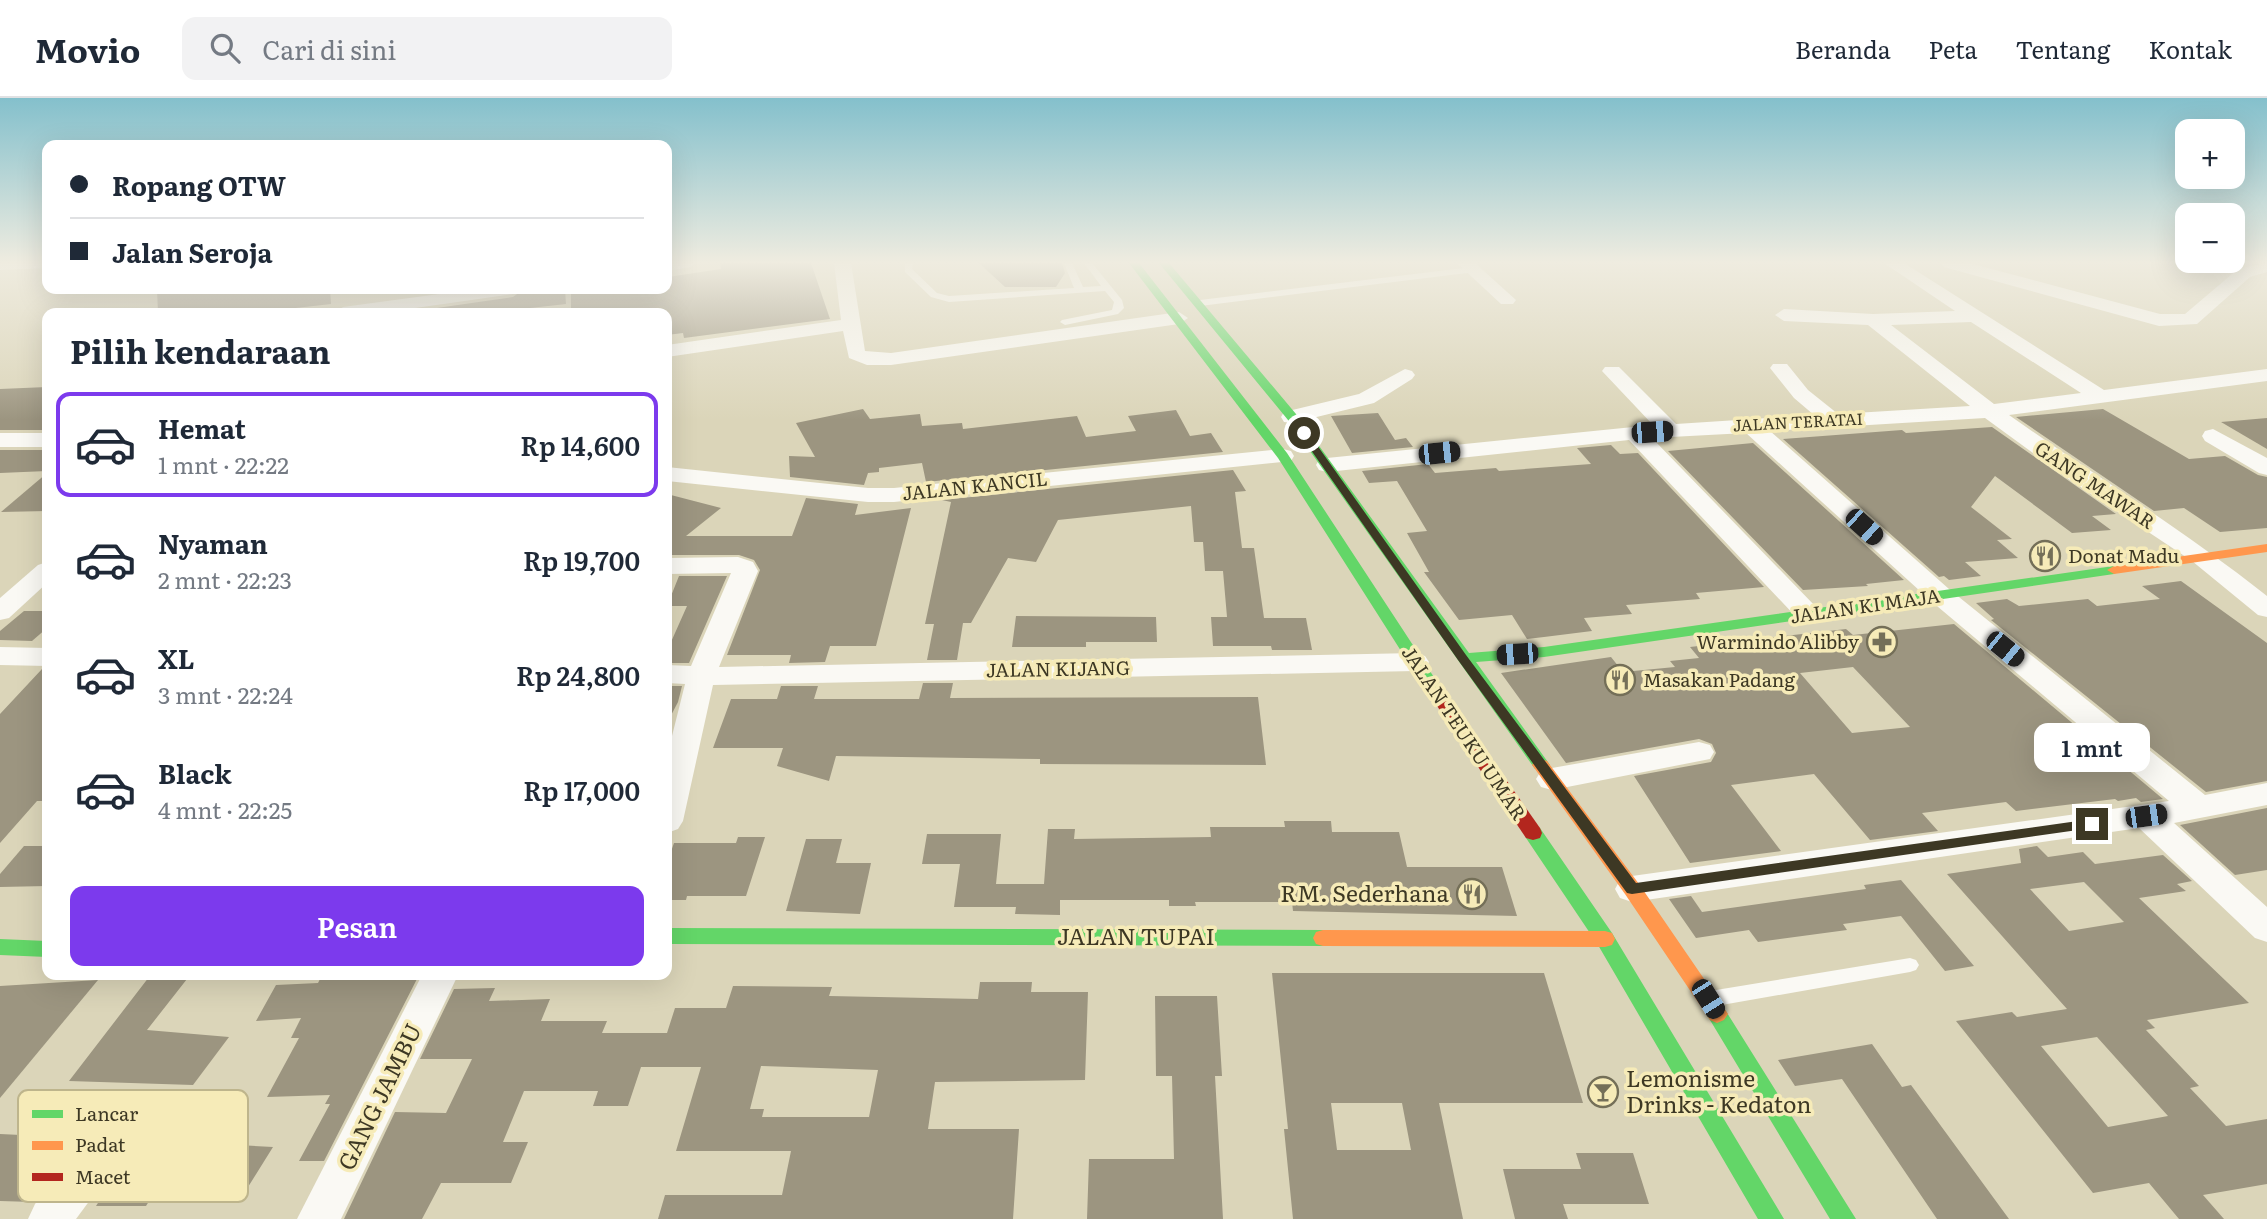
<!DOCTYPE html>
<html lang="id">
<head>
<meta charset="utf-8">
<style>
	body { margin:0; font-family:Literata,serif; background:#f2f2f3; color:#1f2937; height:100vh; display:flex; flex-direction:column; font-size:26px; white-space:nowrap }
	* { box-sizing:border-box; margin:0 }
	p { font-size:23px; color:#747a83 }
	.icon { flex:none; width:38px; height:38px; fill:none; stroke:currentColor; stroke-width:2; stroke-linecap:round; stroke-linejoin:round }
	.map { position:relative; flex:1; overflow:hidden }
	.side { position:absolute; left:42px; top:210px; width:630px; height:672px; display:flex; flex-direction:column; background:#fff; border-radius:14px; box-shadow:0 7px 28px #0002 }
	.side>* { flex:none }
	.top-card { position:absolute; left:42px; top:42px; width:630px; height:154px; border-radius:14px; box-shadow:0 7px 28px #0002; display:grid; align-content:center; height:154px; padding:0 28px; background:#fff }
	.buttons { position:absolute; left:2175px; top:21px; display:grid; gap:14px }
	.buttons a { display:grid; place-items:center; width:70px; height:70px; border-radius:14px; background:#fff; box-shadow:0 7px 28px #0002; font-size:35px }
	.end { position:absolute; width:32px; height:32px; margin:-16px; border:9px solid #3d3824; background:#fff; box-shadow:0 0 0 4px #fff }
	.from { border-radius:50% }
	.bubble { position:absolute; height:49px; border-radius:14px; background:#fff; box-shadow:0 7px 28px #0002; font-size:23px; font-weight:600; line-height:49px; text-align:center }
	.car { position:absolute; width:21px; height:42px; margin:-21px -10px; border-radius:9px; box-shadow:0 0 5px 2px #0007; background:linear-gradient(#222 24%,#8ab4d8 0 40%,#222 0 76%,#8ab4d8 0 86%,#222 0) }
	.top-card b { display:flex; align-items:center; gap:24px; height:66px; font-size:26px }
	.top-card b+b { border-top:2px solid #e0e1e3 }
	.top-card i { width:18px; height:18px; background:#1f2937 }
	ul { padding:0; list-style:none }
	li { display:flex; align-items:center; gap:21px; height:105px; margin:0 14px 10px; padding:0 14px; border:4px solid transparent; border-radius:14px }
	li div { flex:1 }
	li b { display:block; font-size:26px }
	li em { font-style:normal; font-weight:600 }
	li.current { border-color:#7c3aed }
	li>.icon { width:63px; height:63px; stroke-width:1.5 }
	h2 { padding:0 28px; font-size:32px; line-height:84px }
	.button { display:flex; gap:14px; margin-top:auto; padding:14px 28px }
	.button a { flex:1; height:80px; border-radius:14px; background:#7c3aed; color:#fff; font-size:28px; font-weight:600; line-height:80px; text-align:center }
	header { display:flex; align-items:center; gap:42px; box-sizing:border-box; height:98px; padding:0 35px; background:#fff; border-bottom:2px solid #e0e1e3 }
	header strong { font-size:33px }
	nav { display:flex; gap:38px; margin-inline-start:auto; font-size:24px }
	.search { width:490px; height:63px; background:#f2f2f3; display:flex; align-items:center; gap:18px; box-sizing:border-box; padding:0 24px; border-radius:14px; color:#747a83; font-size:26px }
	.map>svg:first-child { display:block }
	.building { fill:#9c9580; fill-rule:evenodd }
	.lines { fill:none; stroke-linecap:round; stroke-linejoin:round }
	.lane { fill:#faf9f4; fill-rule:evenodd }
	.street { fill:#faf9f4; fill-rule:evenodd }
	.fast { fill:#63d668; fill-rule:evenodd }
	.slow { fill:#ff974d; fill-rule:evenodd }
	.jam { fill:#b3261e; fill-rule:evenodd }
	.route { fill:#3d3824 }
	.labels { text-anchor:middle; stroke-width:7; stroke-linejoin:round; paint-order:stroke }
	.far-street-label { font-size:16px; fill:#3d3824; stroke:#f6ebb8 }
	.street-label { font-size:19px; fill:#3d3824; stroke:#f6ebb8 }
	.poi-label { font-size:19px; fill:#3d3824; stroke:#f6ebb8; text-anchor:start }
	.near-poi-label { font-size:23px; fill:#3d3824; stroke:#f6ebb8; text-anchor:end }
	.near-street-label { font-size:23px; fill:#3d3824; stroke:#f6ebb8 }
	.key { fill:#f6ebb8; stroke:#beb58c; stroke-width:2 }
	.key-label { font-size:19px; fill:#3d3824 }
</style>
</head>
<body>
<header>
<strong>Movio</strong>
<div class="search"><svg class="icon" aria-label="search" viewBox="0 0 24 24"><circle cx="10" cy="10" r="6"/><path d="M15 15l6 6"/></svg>Cari di sini</div>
<nav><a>Beranda</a><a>Peta</a><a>Tentang</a><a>Kontak</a></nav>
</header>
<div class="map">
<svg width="2267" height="1121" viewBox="0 0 2267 1121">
	<rect width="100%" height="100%" fill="#dbd5b9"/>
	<!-- building -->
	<g class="building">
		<polygon points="720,165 811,165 830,221 684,240 683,235 667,237 667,215 607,215 607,211 571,215 571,191 670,191 668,179 721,171"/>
		<polygon points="979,165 1062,165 1065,175 1056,189 1005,189"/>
		<polygon points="157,191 330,191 331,206 251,215 158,215"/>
		<polygon points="524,191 565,191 566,206 487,215 402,215 513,199"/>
		<polygon points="47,289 47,332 0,332 0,291"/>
		<polygon points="863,311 870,321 920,316 922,328 962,325 963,331 1077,318 1086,339 1136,333 1128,318 1176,312 1190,338 1211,335 1223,354 926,384 922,365 879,370 879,374 868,375 864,387 790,379 789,358 815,359 796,325"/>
		<polygon points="2103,311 2189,361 2225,358 2258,377 2267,379 2267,430 2220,434 2184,410 2154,413 2016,319"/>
		<polygon points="1378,315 1395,342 1406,340 1413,349 1352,355 1331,318"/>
		<polygon points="2267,320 2267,351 2221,324"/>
		<polygon points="1992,329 2116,416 2092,418 2111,432 2072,435 1995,378 1971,409 2012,441 1997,442 2018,460 1965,464 1981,478 1949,482 1944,478 1939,479 1783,341 1902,332 1906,335"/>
		<polygon points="1753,345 1904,482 1866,486 1868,488 1803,492 1668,353"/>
		<polygon points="1611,347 1620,356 1638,355 1764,489 1696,495 1700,501 1626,507 1632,516 1584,520 1592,533 1544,539 1527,541 1512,517 1459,522 1424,474 1429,474 1407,435 1427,433 1397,383 1369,385 1362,373 1428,366 1435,375 1496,370 1499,373 1591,366 1577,350"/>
		<polygon points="0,352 47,352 47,373 0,375"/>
		<polygon points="1233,372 1246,393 1235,394 1242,450 1254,450 1264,520 1306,520 1312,552 1272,552 1271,548 1213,548 1211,519 1227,519 1223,473 1205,473 1203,444 1194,444 1191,408 1058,422 1036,464 1008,460 971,525 963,525 957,562 927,562 934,526 925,526 951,404 942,402"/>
		<polygon points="47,375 47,413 1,414"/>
		<polygon points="667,396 721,410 686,438 792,438 806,400 858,406 855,417 911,410 876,548 830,548 825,564 789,565 791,557 727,557 760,472 754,462 739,457 667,457"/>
		<polygon points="679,478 727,478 689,565 667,565 667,553 687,508 667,508"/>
		<polygon points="2181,483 2267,545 2267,683 2206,694 1991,522 1994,521 1976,505 2007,501 2019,508 2088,501 2097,508 2160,501 2142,488"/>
		<polygon points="24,513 47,513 47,530 32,543 0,542 0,533"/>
		<polygon points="1016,518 1156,519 1157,544 1086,544 1086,549 1012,549"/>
		<path d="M1954,526L2163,701L2141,704L2136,700L2118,703L2115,701L2016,713L2006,704L1922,715L1938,733L1870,742L1814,676L1731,687L1781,753L1690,765L1634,678L1711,664L1716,655L1712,646L1699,641L1566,665L1501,575L1611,559L1623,574L1675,569L1670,563L1699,560L1690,549L1846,531L1853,537ZM1853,569L1910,629L1852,635L1800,575Z"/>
		<polygon points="47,570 47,703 37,703 0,745 0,616 42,571"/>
		<polygon points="923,585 953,585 950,600 1258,599 1266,667 1040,666 1040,661 836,658 829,683 777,668 783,650 713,650 731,601 777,601 781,588 818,588 814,601 919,601"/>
		<polygon points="667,588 682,588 678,604 667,625"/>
		<polygon points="2267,710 2267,772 2235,777 2180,727"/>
		<polygon points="1284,723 1331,723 1332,734 1399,734 1407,769 1502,769 1517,818 1293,813 1292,804 1195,804 1196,808 1169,808 1169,802 1060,802 1060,817 1015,816 1016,809 954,809 960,766 922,766 927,736 1001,736 996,786 1044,786 1048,731 1075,731 1074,741 1211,739 1210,729 1285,729"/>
		<polygon points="738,739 765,739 746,798 687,798 686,802 667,802 667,765 674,745 736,745"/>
		<polygon points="806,741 842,741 836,765 871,765 860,816 786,813"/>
		<polygon points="24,748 47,748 47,788 0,789 0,776"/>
		<path d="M2037,748L2048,759L2083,754L2095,766L2163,757L2192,783L2177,786L2186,793L2139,800L2249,905L2147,922L2155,930L2146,932L2199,988L2190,990L2226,1028L2267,1021V1086L2203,1097L2224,1121H2179L2149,1085L2093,1095L1956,923L2012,914L2017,919L2067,911L1947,776L2021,765L2019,751ZM2084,784L2124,824L2069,833L2030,791ZM2097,939L2168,1018L2108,1029L2041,948Z"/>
		<polygon points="1901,782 1974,868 1945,873 1901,818 1843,826 1847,832 1758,844 1749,832 1696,840 1669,801 1691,798 1702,814 1866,791 1864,787"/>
		<path d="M1272,875H1544L1583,1005H1439L1463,1121H1293L1284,1031H1288ZM1331,1005H1402L1411,1052H1337Z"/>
		<polygon points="363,877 419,877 324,1063 299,1063 330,1006 325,1006 330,997 267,999 299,940 291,940 301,920 256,923 276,887 318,885 321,879"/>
		<polygon points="149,879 187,881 147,932 229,939 193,987 69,983"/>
		<polygon points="98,882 0,1000 0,888"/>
		<path d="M980,884H1032L1031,894H1088L1085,982L935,984L928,1031H1019L1013,1121H658L665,1097H782L791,1053H676L701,969H641L628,1008H593L598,993H524L503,1044H528L511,1085H441L422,1121H344L395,1014L446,1015L472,961H420L454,891L495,890L489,903L550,901L541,923H607L602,935H667L675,910H726L733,888L832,889L829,898L978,901ZM761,968L878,972L869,1019H762L764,1011H750Z"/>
		<polygon points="1155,898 1217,898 1222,978 1215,978 1223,1121 1087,1121 1089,1061 1174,1061 1172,978 1156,978"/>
		<polygon points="1872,946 1902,989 1911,987 2009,1121 1937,1121 1842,981 1795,988 1778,962"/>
		<polygon points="160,1009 207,1009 185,1044 273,1049 238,1105 151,1100 146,1108 96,1108"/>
		<polygon points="0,1036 84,1040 33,1104 0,1103"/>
		<polygon points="1576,1055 1633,1055 1649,1106 1563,1106 1568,1121 1515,1121 1503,1071 1581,1071"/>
	</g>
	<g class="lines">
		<!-- lane -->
		<g class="lane">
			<polygon points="905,165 913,165 912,171 937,195 949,198 1074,190 1064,165 1072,165 1083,189 1101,188 1084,165 1092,165 1122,202 1124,210 1118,216 1065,227 1060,224 1062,222 1112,212 1114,204 1105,193 949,204 931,199 905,174"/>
			<polygon points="1472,169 1476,172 1475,174 1200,208 1195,205 1200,202"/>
			<polygon points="1910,860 1916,862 1919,867 1916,872 1910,874 1716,908 1709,906 1707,900 1709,894 1716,892"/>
		</g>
		<!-- street -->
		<g class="street">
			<polygon points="0,165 47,165 47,170 0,172"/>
			<polygon points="667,165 694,165 691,169 667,173"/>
			<polygon points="834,165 851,165 865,253 891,255 1179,214 1188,220 1179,226 891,267 867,267 849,260 843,233 667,259 667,247 841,222"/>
			<polygon points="1457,165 1475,165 1516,202 1513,206 1501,206"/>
			<path d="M1884,165H1904L2104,292L2267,271V283L2009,317C2095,378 2185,433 2267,498V519L2258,517L2192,463L2070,382L1985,320L1770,333L1949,491L2205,697L2267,685V707L2174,725L2267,809V844L2255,840L2139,730L1632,804L1620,800L1615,791L1620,782L1632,778L2169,703L1931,503L1746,335L1652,340L1817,510L1821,516L1817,522L1808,524L1799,522L1629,342L1327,374L1319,372L1316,367L1319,362L1327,360L1653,327L1602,273L1605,269H1619L1676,326L1814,317L1794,300L1770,270L1773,266H1787L1808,292L1838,316L1970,308L1868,227L1784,223L1775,217L1784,211L1873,216L1955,213ZM1971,224L2081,295L1994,306L1891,227Z"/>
			<polygon points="1941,165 1969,165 2160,216 2185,216 2238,171 2267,165 2267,174 2250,179 2197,226 2159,228 1944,169"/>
			<polygon points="476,191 522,191 513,196 380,215 334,215 343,209"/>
			<polygon points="1405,271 1412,273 1415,277 1412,281 1374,305 1292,325 1284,324 1281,319 1284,314 1359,296"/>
			<polygon points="2213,331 2267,360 2267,377 2259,375 2205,343 2202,338 2205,333"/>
			<rect x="0" y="335" width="47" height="14"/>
			<polygon points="1283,351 1291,353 1294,358 1291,363 894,404 868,404 667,383 667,369 868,390 894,390"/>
			<polygon points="738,459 753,464 758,473 719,569 1415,555 1425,558 1429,564 1425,570 1415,573 713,587 683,723 678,731 667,735 667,658 685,586 667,585 667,567 691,568 731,475 667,476 667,460"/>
			<polygon points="47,464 47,485 9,520 0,522 0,500 38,467"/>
			<polygon points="0,549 47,550 47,568 0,567"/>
			<polygon points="1699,644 1710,647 1714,654 1710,661 1552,692 1541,689 1536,681 1541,673 1552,670"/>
			<polygon points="422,877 458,877 341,1121 297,1121"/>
			<polygon points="125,1004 139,1010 145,1023 139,1036 76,1121 28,1121 35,1106 111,1010"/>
		</g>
		<!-- fast -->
		<g class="fast">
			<polygon points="1129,165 1139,165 1287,355 1445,596 1443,600 1431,600 1278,360"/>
			<polygon points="1159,165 1169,165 1296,316 1469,555 1544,549 2114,468 2121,472 2114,476 1544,559 1476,564 1550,667 1547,671 1535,671 1288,322"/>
			<polygon points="1533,728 1540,730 1612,835 1784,1121 1758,1121 1598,847 1526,740 1524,735 1526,730"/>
			<polygon points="667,830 1323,832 1330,834 1333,840 1330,846 1323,848 667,846"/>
			<polygon points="0,841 47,843 47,859 0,857"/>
			<polygon points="1717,907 1724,910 1856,1121 1830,1121 1710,922 1706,916 1710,910"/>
		</g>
		<!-- slow -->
		<g class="slow">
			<polygon points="2267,446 2267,454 2114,476 2107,472 2114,468"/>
			<polygon points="1541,661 1547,663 1639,786 1724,910 1728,916 1724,922 1717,925 1710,922 1625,796 1535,671 1532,667 1535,663"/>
			<polygon points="1323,832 1605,833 1612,835 1615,841 1612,847 1605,849 1323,848 1316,846 1313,840 1316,834"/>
		</g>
		<!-- jam -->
		<polygon class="jam" points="1437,591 1443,592 1540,730 1542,735 1540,740 1533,742 1526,740 1429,596"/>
	</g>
	<!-- sky -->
	<linearGradient id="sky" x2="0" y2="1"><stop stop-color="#84c0cc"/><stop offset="0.51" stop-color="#efece0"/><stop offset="1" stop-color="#efece0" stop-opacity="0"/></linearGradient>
	<rect width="2267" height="322" fill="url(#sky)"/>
	<!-- route -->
	<polygon class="route" points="1301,333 1307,333 1466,557 1636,785 2092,721 2098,726 2092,730 1632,796 1627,795 1458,562 1299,335"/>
	<!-- icons -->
	<defs>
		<g id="restaurant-ring" transform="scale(1.575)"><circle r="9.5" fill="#f6ebb8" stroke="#746f58" stroke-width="1.5"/><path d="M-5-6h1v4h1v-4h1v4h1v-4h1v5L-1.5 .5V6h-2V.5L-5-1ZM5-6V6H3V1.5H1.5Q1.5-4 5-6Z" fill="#746f58"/></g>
		<g id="pharmacy-ring" transform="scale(1.575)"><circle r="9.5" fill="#f6ebb8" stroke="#746f58" stroke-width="1.5"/><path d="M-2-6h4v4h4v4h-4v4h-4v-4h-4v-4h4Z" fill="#746f58"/></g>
		<g id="bar-ring" transform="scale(1.575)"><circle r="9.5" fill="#f6ebb8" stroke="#746f58" stroke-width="1.5"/><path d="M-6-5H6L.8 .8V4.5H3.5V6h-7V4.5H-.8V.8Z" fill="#746f58"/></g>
	</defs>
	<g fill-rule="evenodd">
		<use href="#restaurant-ring" x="2045" y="458"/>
		<use href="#pharmacy-ring" x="1882" y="544"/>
		<use href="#restaurant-ring" x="1620" y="582"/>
		<use href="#restaurant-ring" x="1472" y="796"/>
		<use href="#bar-ring" x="1603" y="994"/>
	</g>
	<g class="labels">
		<!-- far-street labels -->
		<g class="far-street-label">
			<text transform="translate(1798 324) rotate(-3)" y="6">JALAN TERATAI</text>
		</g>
		<!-- street labels -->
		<g class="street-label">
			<text transform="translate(2095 387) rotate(34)" y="7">GANG MAWAR</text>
			<text transform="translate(975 388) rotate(-6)" y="7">JALAN KANCIL</text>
			<text transform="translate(1865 508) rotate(-8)" y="7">JALAN KI MAJA</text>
			<text transform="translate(1058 571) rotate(-1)" y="7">JALAN KIJANG</text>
			<text transform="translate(1464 635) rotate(56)" y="7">JALAN TEUKU UMAR</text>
		</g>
		<!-- poi labels -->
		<g class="poi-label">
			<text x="2068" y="465">Donat Madu</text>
			<text x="1859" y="551" text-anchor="end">Warmindo Alibby</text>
			<text x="1643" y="589">Masakan Padang</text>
		</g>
		<!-- near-poi labels -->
		<g class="near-poi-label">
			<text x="1449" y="804">RM. Sederhana</text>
			<text x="1626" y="989" text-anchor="start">Lemonisme<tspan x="1626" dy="26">Drinks - Kedaton</tspan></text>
		</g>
		<!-- near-street labels -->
		<g class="near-street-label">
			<text x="1136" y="847">JALAN TUPAI</text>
			<text transform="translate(380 999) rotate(-64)" y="8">GANG JAMBU</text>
		</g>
	</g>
	<!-- legend -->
	<rect x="18" y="992" width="230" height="112" rx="10" class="key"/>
	<rect x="32" y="1012" width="31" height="8" fill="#63d668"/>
	<rect x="32" y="1043" width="31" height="9" fill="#ff974d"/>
	<rect x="32" y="1075" width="31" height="8" fill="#b3261e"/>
	<g class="key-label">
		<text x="75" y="1023">Lancar</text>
		<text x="75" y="1054">Padat</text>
		<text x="75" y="1086">Macet</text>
	</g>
</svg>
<div class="buttons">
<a>+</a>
<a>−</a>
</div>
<i class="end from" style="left:1304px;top:335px"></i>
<i class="end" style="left:2092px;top:726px"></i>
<div class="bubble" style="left:2034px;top:625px;width:116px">1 mnt</div>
<i class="car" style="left:1652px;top:334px;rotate:86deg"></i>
<i class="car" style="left:1439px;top:355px;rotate:84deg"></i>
<i class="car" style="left:1864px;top:429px;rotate:132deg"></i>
<i class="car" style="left:2005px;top:551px;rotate:129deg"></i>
<i class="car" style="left:1517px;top:556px;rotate:266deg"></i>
<i class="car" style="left:2146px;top:718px;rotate:82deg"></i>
<i class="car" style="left:1708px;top:901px;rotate:148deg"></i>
<div class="top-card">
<b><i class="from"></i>Ropang OTW</b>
<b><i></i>Jalan Seroja</b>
</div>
<section class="side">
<h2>Pilih kendaraan</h2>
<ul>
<li class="current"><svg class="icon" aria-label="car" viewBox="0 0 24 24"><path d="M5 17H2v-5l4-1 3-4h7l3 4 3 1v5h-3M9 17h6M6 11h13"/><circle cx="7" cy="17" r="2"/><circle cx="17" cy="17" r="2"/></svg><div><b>Hemat</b><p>1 mnt · 22:22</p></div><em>Rp 14,600</em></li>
<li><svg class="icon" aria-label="car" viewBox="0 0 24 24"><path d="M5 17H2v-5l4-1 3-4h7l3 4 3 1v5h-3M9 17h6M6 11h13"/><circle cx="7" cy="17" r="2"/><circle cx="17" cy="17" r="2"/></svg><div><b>Nyaman</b><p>2 mnt · 22:23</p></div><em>Rp 19,700</em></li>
<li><svg class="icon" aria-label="car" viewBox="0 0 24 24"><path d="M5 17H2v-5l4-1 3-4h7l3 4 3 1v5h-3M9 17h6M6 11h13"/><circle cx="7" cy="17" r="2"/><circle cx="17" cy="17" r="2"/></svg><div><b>XL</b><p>3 mnt · 22:24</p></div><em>Rp 24,800</em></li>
<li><svg class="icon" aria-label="car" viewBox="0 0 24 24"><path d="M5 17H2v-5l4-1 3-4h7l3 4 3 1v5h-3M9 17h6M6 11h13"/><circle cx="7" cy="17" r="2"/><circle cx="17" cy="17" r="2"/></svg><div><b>Black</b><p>4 mnt · 22:25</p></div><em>Rp 17,000</em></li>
</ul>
<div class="button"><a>Pesan</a></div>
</section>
</div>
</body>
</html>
